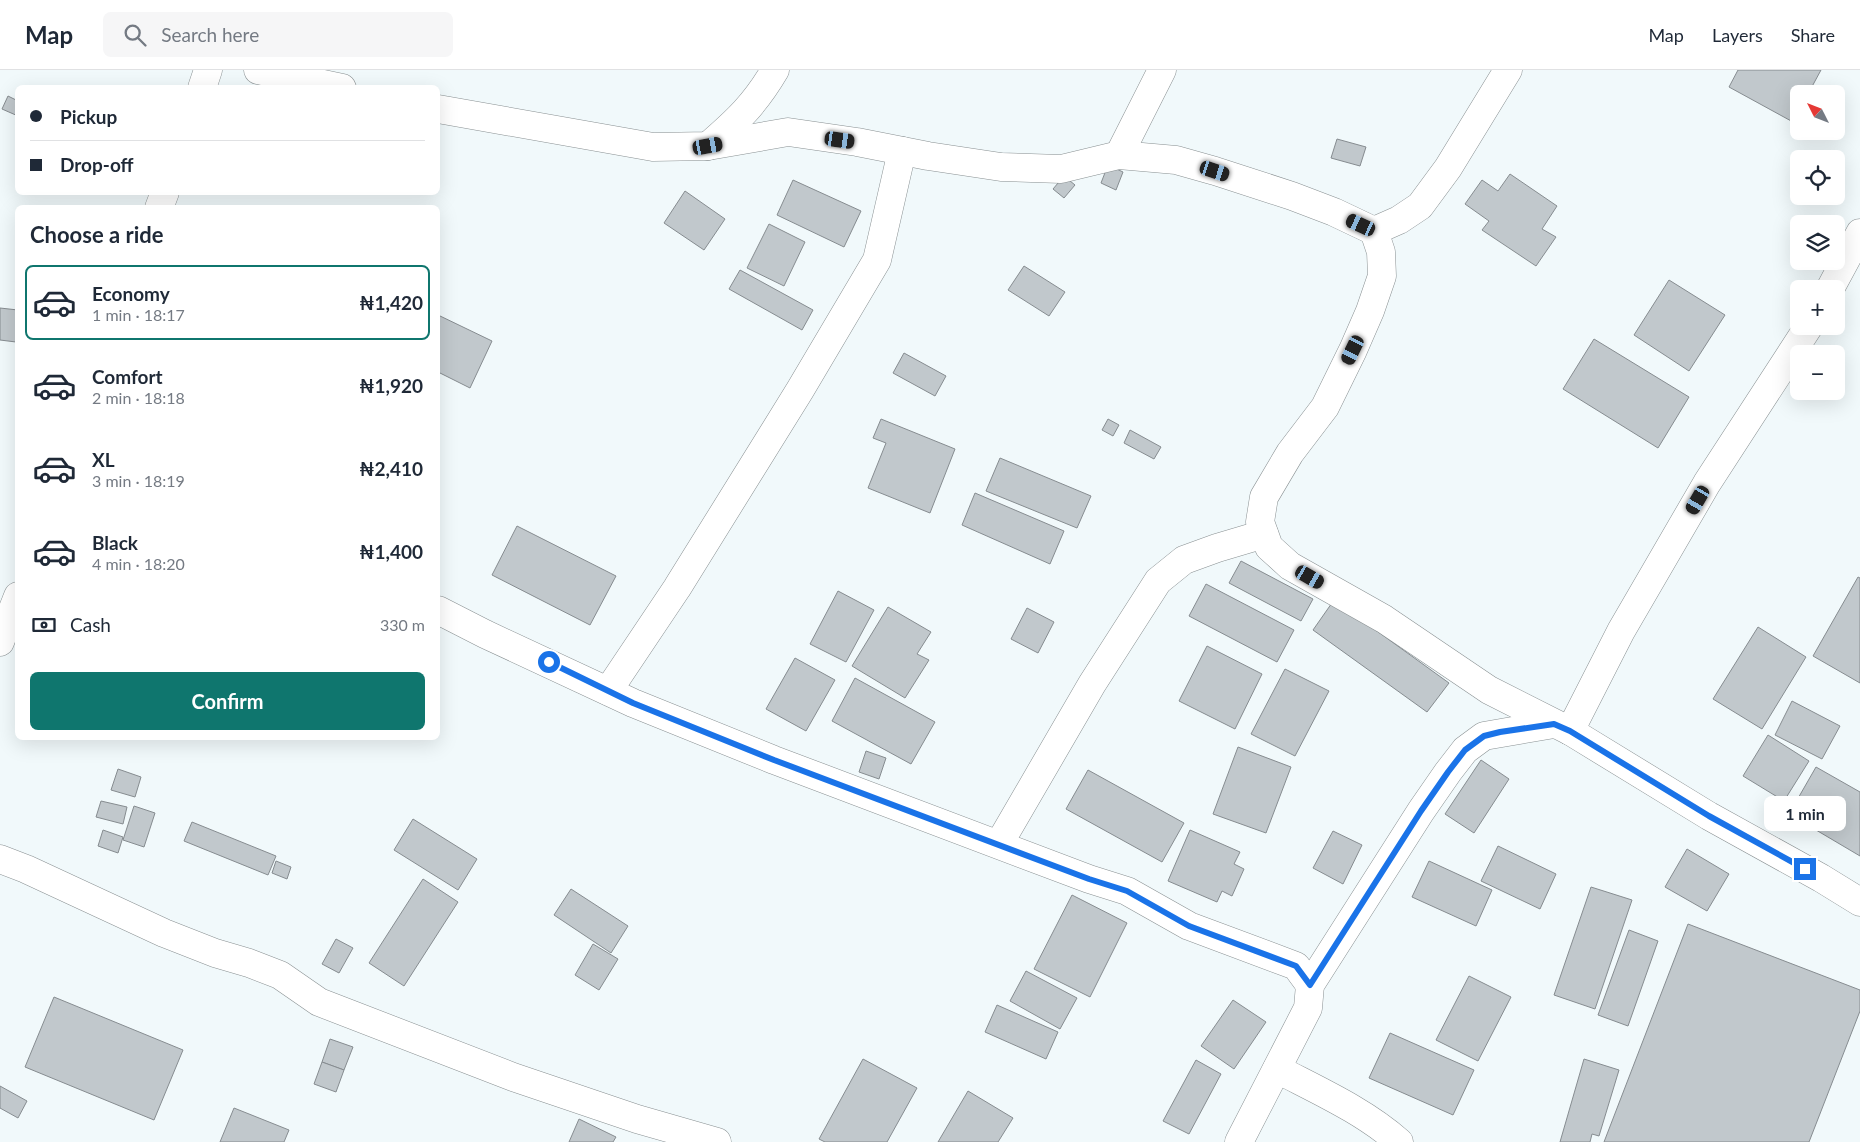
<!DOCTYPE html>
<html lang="en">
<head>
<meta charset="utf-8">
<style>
	body { margin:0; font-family:Lato,sans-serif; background:#f6f6f7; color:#1f2937; height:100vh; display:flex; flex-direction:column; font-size:19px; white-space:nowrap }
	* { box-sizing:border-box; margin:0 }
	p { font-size:16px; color:#747a83 }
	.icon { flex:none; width:28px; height:28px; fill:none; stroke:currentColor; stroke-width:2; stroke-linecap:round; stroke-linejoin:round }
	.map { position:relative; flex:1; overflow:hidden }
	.sheet { position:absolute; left:15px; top:135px; width:425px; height:535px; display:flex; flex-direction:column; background:#fff; border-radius:8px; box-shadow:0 5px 20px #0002 }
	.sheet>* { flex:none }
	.guide { position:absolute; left:15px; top:15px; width:425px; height:110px; border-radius:8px; box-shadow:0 5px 20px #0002; display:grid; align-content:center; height:110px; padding:0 15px; background:#fff }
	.needle { width:32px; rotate:312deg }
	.fabs { position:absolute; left:1790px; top:15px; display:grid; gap:10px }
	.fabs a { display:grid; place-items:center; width:55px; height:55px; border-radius:8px; background:#fff; box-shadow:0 5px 20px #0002; font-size:25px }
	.end { position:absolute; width:22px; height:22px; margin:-11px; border:6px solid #1a73e8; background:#fff; box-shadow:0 0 0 2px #fff }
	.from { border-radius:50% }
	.bubble { position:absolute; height:35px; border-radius:8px; background:#fff; box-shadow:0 5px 20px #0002; font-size:16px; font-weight:700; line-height:35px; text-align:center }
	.car { position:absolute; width:15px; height:30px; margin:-15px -8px; border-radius:6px; box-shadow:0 0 4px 1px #0007; background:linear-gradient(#222 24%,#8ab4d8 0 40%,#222 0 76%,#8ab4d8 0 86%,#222 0) }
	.guide b { display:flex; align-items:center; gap:18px; height:48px; font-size:19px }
	.guide b+b { border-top:1px solid #e0e1e3 }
	.guide i { width:12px; height:12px; background:#1f2937 }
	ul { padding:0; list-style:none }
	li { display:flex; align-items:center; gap:15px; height:75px; margin:0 10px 8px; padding:0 5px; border:2px solid transparent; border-radius:8px }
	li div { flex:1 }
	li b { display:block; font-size:19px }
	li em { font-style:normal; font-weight:700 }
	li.on { border-color:#0f766e }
	li>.icon { width:45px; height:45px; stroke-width:1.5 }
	h2 { padding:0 15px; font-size:22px; line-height:60px }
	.pay { display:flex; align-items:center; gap:12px; height:55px; padding:0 15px; font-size:19px }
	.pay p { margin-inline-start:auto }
	.action { display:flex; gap:10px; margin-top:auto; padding:10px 15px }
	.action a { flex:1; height:58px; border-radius:8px; background:#0f766e; color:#fff; font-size:20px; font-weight:700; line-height:58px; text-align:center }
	header { display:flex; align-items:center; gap:30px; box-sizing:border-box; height:70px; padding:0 25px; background:#fff; border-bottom:1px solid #e0e1e3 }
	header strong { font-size:24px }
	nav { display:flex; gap:28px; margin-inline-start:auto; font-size:18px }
	.search { width:350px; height:45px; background:#f6f6f7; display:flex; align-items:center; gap:12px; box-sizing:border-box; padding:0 18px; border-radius:8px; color:#747a83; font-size:19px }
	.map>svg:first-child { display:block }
	.building { fill:#c1c8cc; stroke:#868c90 }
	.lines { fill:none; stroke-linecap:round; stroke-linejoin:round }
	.street-casing { stroke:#899092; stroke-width:29 }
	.secondary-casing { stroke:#899092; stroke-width:29 }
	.street { stroke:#fff; stroke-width:28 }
	.secondary { stroke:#fff; stroke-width:28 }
	.route { stroke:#1a73e8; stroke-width:6 }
</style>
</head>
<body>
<header>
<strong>Map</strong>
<div class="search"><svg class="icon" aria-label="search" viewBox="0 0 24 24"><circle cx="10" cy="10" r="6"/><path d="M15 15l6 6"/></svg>Search here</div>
<nav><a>Map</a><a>Layers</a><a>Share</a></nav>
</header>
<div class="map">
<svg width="1860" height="1072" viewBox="0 0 1860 1072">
	<rect width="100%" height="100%" fill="#f1f9fb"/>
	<!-- building -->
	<g class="building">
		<polygon points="1738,0 1821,0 1808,24 1799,24 1799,41 1793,52 1729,17"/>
		<polygon points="8,26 18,31 18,46 2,39"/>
		<polygon points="1337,69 1366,77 1360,96 1331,88"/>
		<polygon points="1108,95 1123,102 1116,120 1101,113"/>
		<polygon points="1510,104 1557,136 1542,159 1556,167 1536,196 1482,160 1489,151 1465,134 1482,110 1498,121"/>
		<polygon points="1064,106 1075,115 1064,128 1053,119"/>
		<polygon points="793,110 861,141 844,177 777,145"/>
		<polygon points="685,121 725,149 704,180 664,153"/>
		<polygon points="769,154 805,172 784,216 747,198"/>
		<polygon points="1024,196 1065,222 1049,246 1008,220"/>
		<polygon points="740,200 813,240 802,260 729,219"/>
		<polygon points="1669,210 1725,245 1689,301 1634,265"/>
		<polygon points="0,238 18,240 16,272 0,270"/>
		<polygon points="438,245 492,271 470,318 438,302"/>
		<polygon points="1594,269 1689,327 1658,378 1563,319"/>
		<polygon points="904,283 946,306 935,326 893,303"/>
		<polygon points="881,349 955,379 930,443 868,418 886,373 873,368"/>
		<polygon points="1108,349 1119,355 1113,366 1102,360"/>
		<polygon points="1130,360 1161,377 1154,389 1124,373"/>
		<polygon points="1000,388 1091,426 1077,458 986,421"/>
		<polygon points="975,423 1064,461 1050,494 962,455"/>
		<polygon points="517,456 616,506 590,555 492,505"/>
		<polygon points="1241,491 1313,529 1301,551 1229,513"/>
		<polygon points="1858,507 1860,508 1860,613 1813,586"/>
		<polygon points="1206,514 1294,560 1277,592 1189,546"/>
		<polygon points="838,521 874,540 846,592 810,574"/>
		<polygon points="1334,530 1449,613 1427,642 1313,560"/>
		<polygon points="888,537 931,562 917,584 929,590 905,628 852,596"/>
		<polygon points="1027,538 1054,552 1038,583 1011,569"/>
		<polygon points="1758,557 1806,587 1762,659 1713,629"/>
		<polygon points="1207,576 1262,604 1235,659 1179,631"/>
		<polygon points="795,588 835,610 806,661 766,639"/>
		<polygon points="1285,599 1329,621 1295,686 1251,664"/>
		<polygon points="855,608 935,652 911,694 832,651"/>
		<polygon points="1792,631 1840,656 1822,689 1775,665"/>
		<polygon points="1768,665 1809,691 1784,731 1743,706"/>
		<polygon points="1238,677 1291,697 1266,763 1213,744"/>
		<polygon points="866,681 886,688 879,709 859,702"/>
		<polygon points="1481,690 1509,709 1474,763 1445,744"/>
		<polygon points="1816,697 1860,722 1860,786 1789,744"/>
		<polygon points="118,699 141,707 135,727 111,720"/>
		<polygon points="1088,700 1184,753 1162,792 1066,739"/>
		<polygon points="101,731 127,737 123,754 96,747"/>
		<polygon points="134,736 155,743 144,777 123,770"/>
		<polygon points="413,749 477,789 458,820 394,780"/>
		<polygon points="192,752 276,786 268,805 184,771"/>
		<polygon points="103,760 123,767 118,783 98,776"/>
		<polygon points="1190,760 1240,782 1234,794 1244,799 1232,826 1222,821 1217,832 1168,811"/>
		<polygon points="1333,761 1362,775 1343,814 1313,798"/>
		<polygon points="1498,776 1556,804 1540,839 1481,811"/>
		<polygon points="1687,779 1729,804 1707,841 1665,817"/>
		<polygon points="276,791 291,797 287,809 272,803"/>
		<polygon points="1429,791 1492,820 1476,856 1412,827"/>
		<polygon points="423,809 458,832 404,916 369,893"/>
		<polygon points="1591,817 1632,830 1595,939 1554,925"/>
		<polygon points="571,819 628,856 611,883 554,845"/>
		<polygon points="1072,825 1127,853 1090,927 1034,899"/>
		<polygon points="1688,854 1860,920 1860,941 1809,1072 1604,1072"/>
		<polygon points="1629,860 1658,871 1628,956 1598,945"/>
		<polygon points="336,869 353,878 339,903 322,894"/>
		<polygon points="593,874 618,889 599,920 575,905"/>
		<polygon points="1026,901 1077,928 1060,959 1010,931"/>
		<polygon points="1469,906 1511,927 1478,991 1436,970"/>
		<polygon points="54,927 183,980 154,1050 25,997"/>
		<polygon points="1233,930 1266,952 1234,999 1201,976"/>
		<polygon points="997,935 1058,962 1046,989 985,962"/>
		<polygon points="1390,963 1474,1000 1453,1045 1369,1008"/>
		<polygon points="330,969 353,977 344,1000 322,992"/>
		<polygon points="863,989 917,1018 887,1072 825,1072 819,1069"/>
		<polygon points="1584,989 1619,1000 1599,1066 1592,1064 1590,1072 1560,1072"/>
		<polygon points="1196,990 1221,1004 1189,1064 1163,1051"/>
		<polygon points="322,992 344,1000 336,1022 314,1014"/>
		<polygon points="0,1016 27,1031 18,1048 0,1038"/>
		<polygon points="968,1021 1013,1048 998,1072 938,1072"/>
		<polygon points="234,1038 289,1060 284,1072 220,1072"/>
		<polygon points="579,1049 616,1067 613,1072 569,1072"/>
	</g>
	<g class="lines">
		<!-- street casing -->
		<g class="street-casing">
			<g id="street">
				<polyline points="258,0 342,18"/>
				<polyline points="438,39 653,77 708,76 788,62 857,72 928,86 1001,97 1061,99 1119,85 1176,90 1215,101 1292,126 1334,142 1374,161 1381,182 1382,206 1370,241 1353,280 1325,337 1290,383 1264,427 1260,452 1269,477 1290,496 1384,549 1489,620 1570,661 1709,746 1821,808 1860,832"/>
				<path d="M708,76C738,50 755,34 775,0"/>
				<polyline points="1119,85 1162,0"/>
				<polyline points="1374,161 1399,150 1420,136 1448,98 1508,0"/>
				<polyline points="1830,219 1860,163"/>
				<polyline points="438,540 485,564 633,633 774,690 1089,809 1127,821 1189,856 1296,896 1310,915"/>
				<polyline points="608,621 677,518 800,320 877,190 902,81"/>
				<polyline points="1570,661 1621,561 1707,413 1809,256"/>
				<polyline points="999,774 1092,614 1158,511 1184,490 1217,478 1264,464"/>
				<polyline points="0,789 26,799 164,863 215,883 249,893 280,905 319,932 513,1007 637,1049 717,1072"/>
				<path d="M1277,999C1319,1021 1364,1041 1399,1072"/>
				<polyline points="1239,1072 1308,938 1310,915 1421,741 1448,702 1465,680 1484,666 1554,654"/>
			</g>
		</g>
		<!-- secondary casing -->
		<g class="secondary-casing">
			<g id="secondary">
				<polyline points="202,18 208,0"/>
				<polyline points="159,138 165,122"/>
				<polyline points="0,572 18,526"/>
			</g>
		</g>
		<!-- street -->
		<use href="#street" class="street"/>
		<!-- secondary -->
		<use href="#secondary" class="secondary"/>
	</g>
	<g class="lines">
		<!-- route -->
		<polyline class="route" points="549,592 633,633 774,690 1089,809 1127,821 1189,856 1296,896 1310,915 1421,741 1448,702 1465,680 1484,666 1500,662 1554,654 1570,661 1709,746 1805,799"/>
	</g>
</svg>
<div class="fabs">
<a><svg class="needle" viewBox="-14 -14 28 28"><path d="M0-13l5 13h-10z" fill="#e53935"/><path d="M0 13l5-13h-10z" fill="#747a83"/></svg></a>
<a><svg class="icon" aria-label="locate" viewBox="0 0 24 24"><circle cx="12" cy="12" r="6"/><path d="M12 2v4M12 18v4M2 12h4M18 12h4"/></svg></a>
<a><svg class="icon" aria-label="layers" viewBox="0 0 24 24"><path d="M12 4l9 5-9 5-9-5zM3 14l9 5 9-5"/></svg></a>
<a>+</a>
<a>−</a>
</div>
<i class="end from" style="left:549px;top:592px"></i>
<i class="end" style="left:1805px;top:799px"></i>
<div class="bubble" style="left:1764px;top:726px;width:82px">1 min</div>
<i class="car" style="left:840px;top:70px;rotate:98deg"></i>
<i class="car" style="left:708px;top:76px;rotate:80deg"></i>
<i class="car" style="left:1215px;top:101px;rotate:108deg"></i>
<i class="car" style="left:1361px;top:155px;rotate:295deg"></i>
<i class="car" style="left:1353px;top:280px;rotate:206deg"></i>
<i class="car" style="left:1698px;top:430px;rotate:210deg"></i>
<i class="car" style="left:1310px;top:507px;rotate:120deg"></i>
<div class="guide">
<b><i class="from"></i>Pickup</b>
<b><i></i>Drop-off</b>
</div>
<section class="sheet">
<h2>Choose a ride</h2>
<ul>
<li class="on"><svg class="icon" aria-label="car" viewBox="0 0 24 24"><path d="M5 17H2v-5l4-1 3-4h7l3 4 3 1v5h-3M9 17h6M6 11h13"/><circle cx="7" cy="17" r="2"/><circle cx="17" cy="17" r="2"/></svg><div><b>Economy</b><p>1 min · 18:17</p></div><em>₦1,420</em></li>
<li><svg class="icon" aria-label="car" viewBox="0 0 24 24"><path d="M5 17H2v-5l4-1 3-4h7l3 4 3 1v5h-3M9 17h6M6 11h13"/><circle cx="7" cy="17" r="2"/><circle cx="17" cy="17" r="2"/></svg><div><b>Comfort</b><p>2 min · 18:18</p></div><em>₦1,920</em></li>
<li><svg class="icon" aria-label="car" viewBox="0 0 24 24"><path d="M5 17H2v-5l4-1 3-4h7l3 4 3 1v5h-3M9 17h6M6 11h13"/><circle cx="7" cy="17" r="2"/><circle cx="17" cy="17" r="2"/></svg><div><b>XL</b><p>3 min · 18:19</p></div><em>₦2,410</em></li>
<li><svg class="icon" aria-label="car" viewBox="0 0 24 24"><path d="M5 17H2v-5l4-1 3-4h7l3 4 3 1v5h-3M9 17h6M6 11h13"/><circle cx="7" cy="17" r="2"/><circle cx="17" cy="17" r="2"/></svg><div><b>Black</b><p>4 min · 18:20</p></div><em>₦1,400</em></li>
</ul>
<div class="pay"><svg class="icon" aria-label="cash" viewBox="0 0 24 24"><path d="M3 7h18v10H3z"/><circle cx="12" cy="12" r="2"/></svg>Cash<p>330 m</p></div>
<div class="action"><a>Confirm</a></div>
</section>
</div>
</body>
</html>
